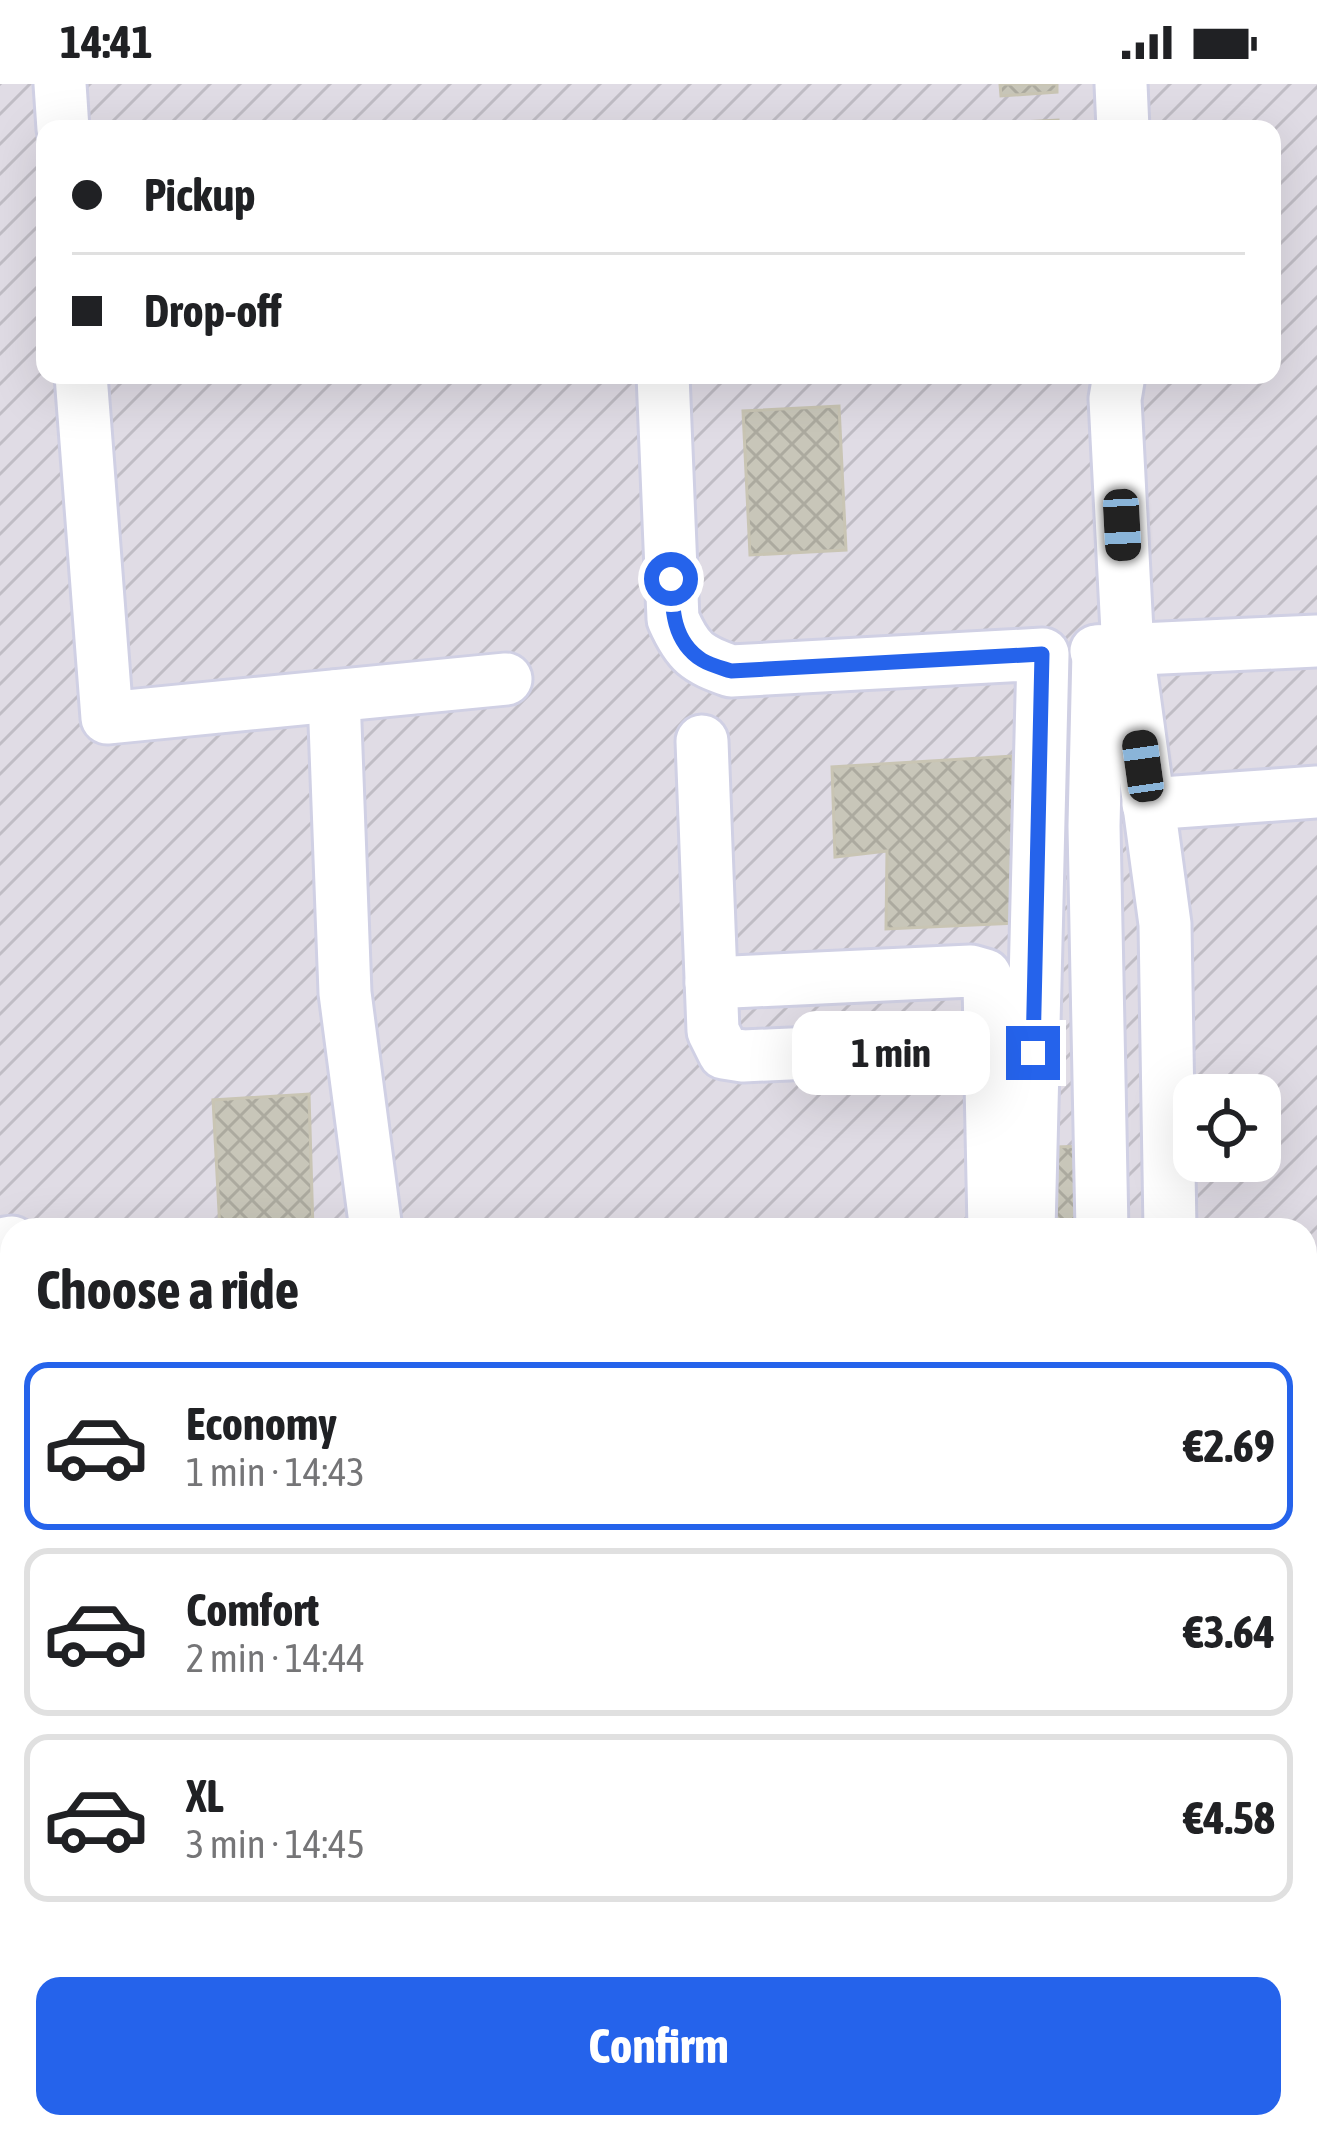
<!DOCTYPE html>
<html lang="en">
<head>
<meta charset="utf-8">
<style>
	body { margin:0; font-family:"Asap Condensed",sans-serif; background:#f6f6f6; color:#202124; height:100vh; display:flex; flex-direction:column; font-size:45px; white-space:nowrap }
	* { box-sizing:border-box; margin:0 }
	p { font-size:39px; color:#757577 }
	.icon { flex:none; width:66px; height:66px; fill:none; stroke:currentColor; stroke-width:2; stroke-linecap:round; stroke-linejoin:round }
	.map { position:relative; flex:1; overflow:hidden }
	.panel { position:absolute; left:0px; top:1134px; width:1317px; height:921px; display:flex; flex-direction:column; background:#fff; border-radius:36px 36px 0 0; box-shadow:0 12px 48px #0002 }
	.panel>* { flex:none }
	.top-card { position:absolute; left:36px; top:36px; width:1245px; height:264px; border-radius:24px; box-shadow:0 12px 48px #0002; display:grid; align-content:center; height:264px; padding:0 36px; background:#fff }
	.tools { position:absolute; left:1173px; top:990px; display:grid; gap:24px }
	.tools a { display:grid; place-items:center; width:108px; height:108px; border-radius:24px; background:#fff; box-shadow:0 12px 48px #0002; font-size:60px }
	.end { position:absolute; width:54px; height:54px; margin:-27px; border:15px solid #2563eb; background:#fff; box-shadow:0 0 0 6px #fff }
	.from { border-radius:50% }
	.bubble { position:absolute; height:84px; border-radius:24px; background:#fff; box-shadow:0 12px 48px #0002; font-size:39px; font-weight:700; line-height:84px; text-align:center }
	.car { position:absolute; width:36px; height:72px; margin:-36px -18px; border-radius:15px; box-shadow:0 0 9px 3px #0007; background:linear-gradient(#222 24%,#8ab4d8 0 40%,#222 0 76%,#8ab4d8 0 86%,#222 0) }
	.top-card b { display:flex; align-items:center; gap:42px; height:114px; font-size:45px }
	.top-card b+b { border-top:3px solid #e0e0e0 }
	.top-card i { width:30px; height:30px; background:#202124 }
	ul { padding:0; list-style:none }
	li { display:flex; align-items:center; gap:36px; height:168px; margin:0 24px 18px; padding:0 12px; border:6px solid #e0e0e0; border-radius:24px }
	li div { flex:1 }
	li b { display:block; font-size:45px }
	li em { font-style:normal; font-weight:700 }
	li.selected { border-color:#2563eb }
	li>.icon { width:108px; height:108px; stroke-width:1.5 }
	h2 { padding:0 36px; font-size:54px; line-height:144px }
	.action { display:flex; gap:24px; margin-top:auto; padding:24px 36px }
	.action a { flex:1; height:138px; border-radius:24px; background:#2563eb; color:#fff; font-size:48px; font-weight:700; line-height:138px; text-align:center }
	.status { display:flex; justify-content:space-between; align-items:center; height:84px; padding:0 60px; background:#fff; direction:ltr }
	.status svg { height:33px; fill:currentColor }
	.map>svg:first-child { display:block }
	.industrial { fill:url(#industrial-furrows); fill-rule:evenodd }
	.grass { fill:url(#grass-tufts) }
	.wetland { fill:url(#wetland-marsh) }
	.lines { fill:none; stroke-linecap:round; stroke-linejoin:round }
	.stream { stroke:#64bbf9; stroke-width:10 }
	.building { fill:url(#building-cross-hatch); stroke:#c9c5b4; stroke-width:3 }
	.minor-casing { stroke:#d0d0e4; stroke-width:57 }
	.path { stroke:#ccc; stroke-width:6; stroke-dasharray:9 6; stroke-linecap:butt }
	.minor { stroke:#fff; stroke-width:51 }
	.route { stroke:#2563eb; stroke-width:15 }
</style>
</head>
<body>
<div class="status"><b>14:41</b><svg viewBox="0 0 49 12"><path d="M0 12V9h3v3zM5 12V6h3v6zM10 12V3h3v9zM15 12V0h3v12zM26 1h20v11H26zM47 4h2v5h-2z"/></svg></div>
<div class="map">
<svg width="1317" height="2054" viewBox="0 0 1317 2054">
	<defs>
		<pattern id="industrial-furrows" width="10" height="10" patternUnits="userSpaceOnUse" patternTransform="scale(3)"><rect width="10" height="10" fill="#e0dce5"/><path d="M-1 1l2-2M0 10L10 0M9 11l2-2" fill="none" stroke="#c0bdc5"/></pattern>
		<pattern id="grass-tufts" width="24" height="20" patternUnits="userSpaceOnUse" patternTransform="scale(3)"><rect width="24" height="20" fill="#a3e992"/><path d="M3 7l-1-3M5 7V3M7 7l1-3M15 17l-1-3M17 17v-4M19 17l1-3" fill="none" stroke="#8cc87e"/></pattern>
		<pattern id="wetland-marsh" width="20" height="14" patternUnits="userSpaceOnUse" patternTransform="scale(3)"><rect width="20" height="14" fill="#a3e992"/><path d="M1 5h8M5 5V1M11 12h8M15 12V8" fill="none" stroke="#8cc87e"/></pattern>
		<pattern id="building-cross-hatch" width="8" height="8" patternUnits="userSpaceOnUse" patternTransform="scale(3)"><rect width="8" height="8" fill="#c8c6b9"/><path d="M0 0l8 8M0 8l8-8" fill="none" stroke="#acaa9f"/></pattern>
	</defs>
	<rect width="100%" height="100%" fill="#ede8da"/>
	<!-- industrial -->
	<path class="industrial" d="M0,0H1317V1619L1305,1611V1146H12V2043H833L831,2054H0ZM45,45H1272V291H45ZM1194,1011H1260V1077H1194Z"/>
	<!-- grass -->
	<polygon class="grass" points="843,2043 1004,2043 1009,2054 840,2054"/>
	<!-- wetland -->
	<polygon class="wetland" points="1305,1826 1317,1843 1317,2054 1009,2054 1004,2043 1305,2043"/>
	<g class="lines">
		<!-- stream -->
		<polyline class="stream" points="1237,2043 1244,2054"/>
	</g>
	<!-- building -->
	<g class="building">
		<polygon points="1000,0 1057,0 1057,8 1001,12"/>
		<polygon points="1058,36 1058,45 883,45"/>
		<polygon points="839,322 846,466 750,471 743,327"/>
		<polygon points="1012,672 1020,839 886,845 887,767 835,773 832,683"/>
		<polygon points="309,1010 313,1146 220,1146 213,1016"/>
		<polygon points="1095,1062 1097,1135 1054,1136 1053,1063"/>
		<polygon points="56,2043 548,2043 548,2054 57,2054"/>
	</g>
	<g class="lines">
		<!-- minor casing -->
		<g class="minor-casing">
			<g id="minor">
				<polyline points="60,0 63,45"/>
				<polyline points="1121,0 1123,45"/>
				<polyline points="81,291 107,634 506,595"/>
				<path d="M663,291L673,535C688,569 697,575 731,587L1043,570L1029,1146"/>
				<polyline points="1119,291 1115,315 1128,567 1165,840 1170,1146"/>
				<polyline points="1096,567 1317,557"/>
				<polyline points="1098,567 1094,742 1102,1146"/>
				<polyline points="334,612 345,909 376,1146"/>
				<polyline points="702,657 713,947 724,969 743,972 991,961"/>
				<polyline points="1148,720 1317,708"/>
				<polyline points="711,899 971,887 985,891 989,899 994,1146"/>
				<polyline points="0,1160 12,1158"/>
				<polyline points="1305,1674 1317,1679"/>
				<polyline points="0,1833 12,1833"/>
			</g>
		</g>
		<!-- path -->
		<polyline class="path" points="0,1951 12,1945"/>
		<!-- minor -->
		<use href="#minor" class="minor"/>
	</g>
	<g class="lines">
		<!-- route -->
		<path class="route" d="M671,495C672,525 673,558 702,576C710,581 722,584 731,587L1042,570L1033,969"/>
	</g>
</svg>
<div class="tools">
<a><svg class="icon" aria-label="locate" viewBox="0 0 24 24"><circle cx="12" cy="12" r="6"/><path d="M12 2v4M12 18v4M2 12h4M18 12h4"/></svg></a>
</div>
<i class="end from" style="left:671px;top:495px"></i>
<i class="end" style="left:1033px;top:969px"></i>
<div class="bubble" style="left:792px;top:927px;width:198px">1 min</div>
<i class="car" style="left:1122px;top:441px;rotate:177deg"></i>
<i class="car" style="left:1143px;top:682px;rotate:352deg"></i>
<div class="top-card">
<b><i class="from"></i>Pickup</b>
<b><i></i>Drop-off</b>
</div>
<section class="panel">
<h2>Choose a ride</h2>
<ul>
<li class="selected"><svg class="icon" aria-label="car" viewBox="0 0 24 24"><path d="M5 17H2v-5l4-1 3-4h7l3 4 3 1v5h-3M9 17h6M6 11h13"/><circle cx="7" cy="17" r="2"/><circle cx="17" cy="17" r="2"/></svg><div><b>Economy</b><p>1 min · 14:43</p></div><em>€2.69</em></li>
<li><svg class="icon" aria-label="car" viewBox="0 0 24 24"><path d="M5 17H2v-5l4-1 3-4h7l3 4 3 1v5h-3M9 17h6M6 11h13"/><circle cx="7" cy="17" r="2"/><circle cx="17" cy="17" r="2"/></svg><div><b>Comfort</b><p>2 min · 14:44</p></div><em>€3.64</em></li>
<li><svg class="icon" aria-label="car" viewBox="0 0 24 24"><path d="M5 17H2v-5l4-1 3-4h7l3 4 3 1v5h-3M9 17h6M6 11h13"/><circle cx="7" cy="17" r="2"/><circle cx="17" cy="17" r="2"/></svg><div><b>XL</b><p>3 min · 14:45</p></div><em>€4.58</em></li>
</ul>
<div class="action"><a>Confirm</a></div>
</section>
</div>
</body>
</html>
